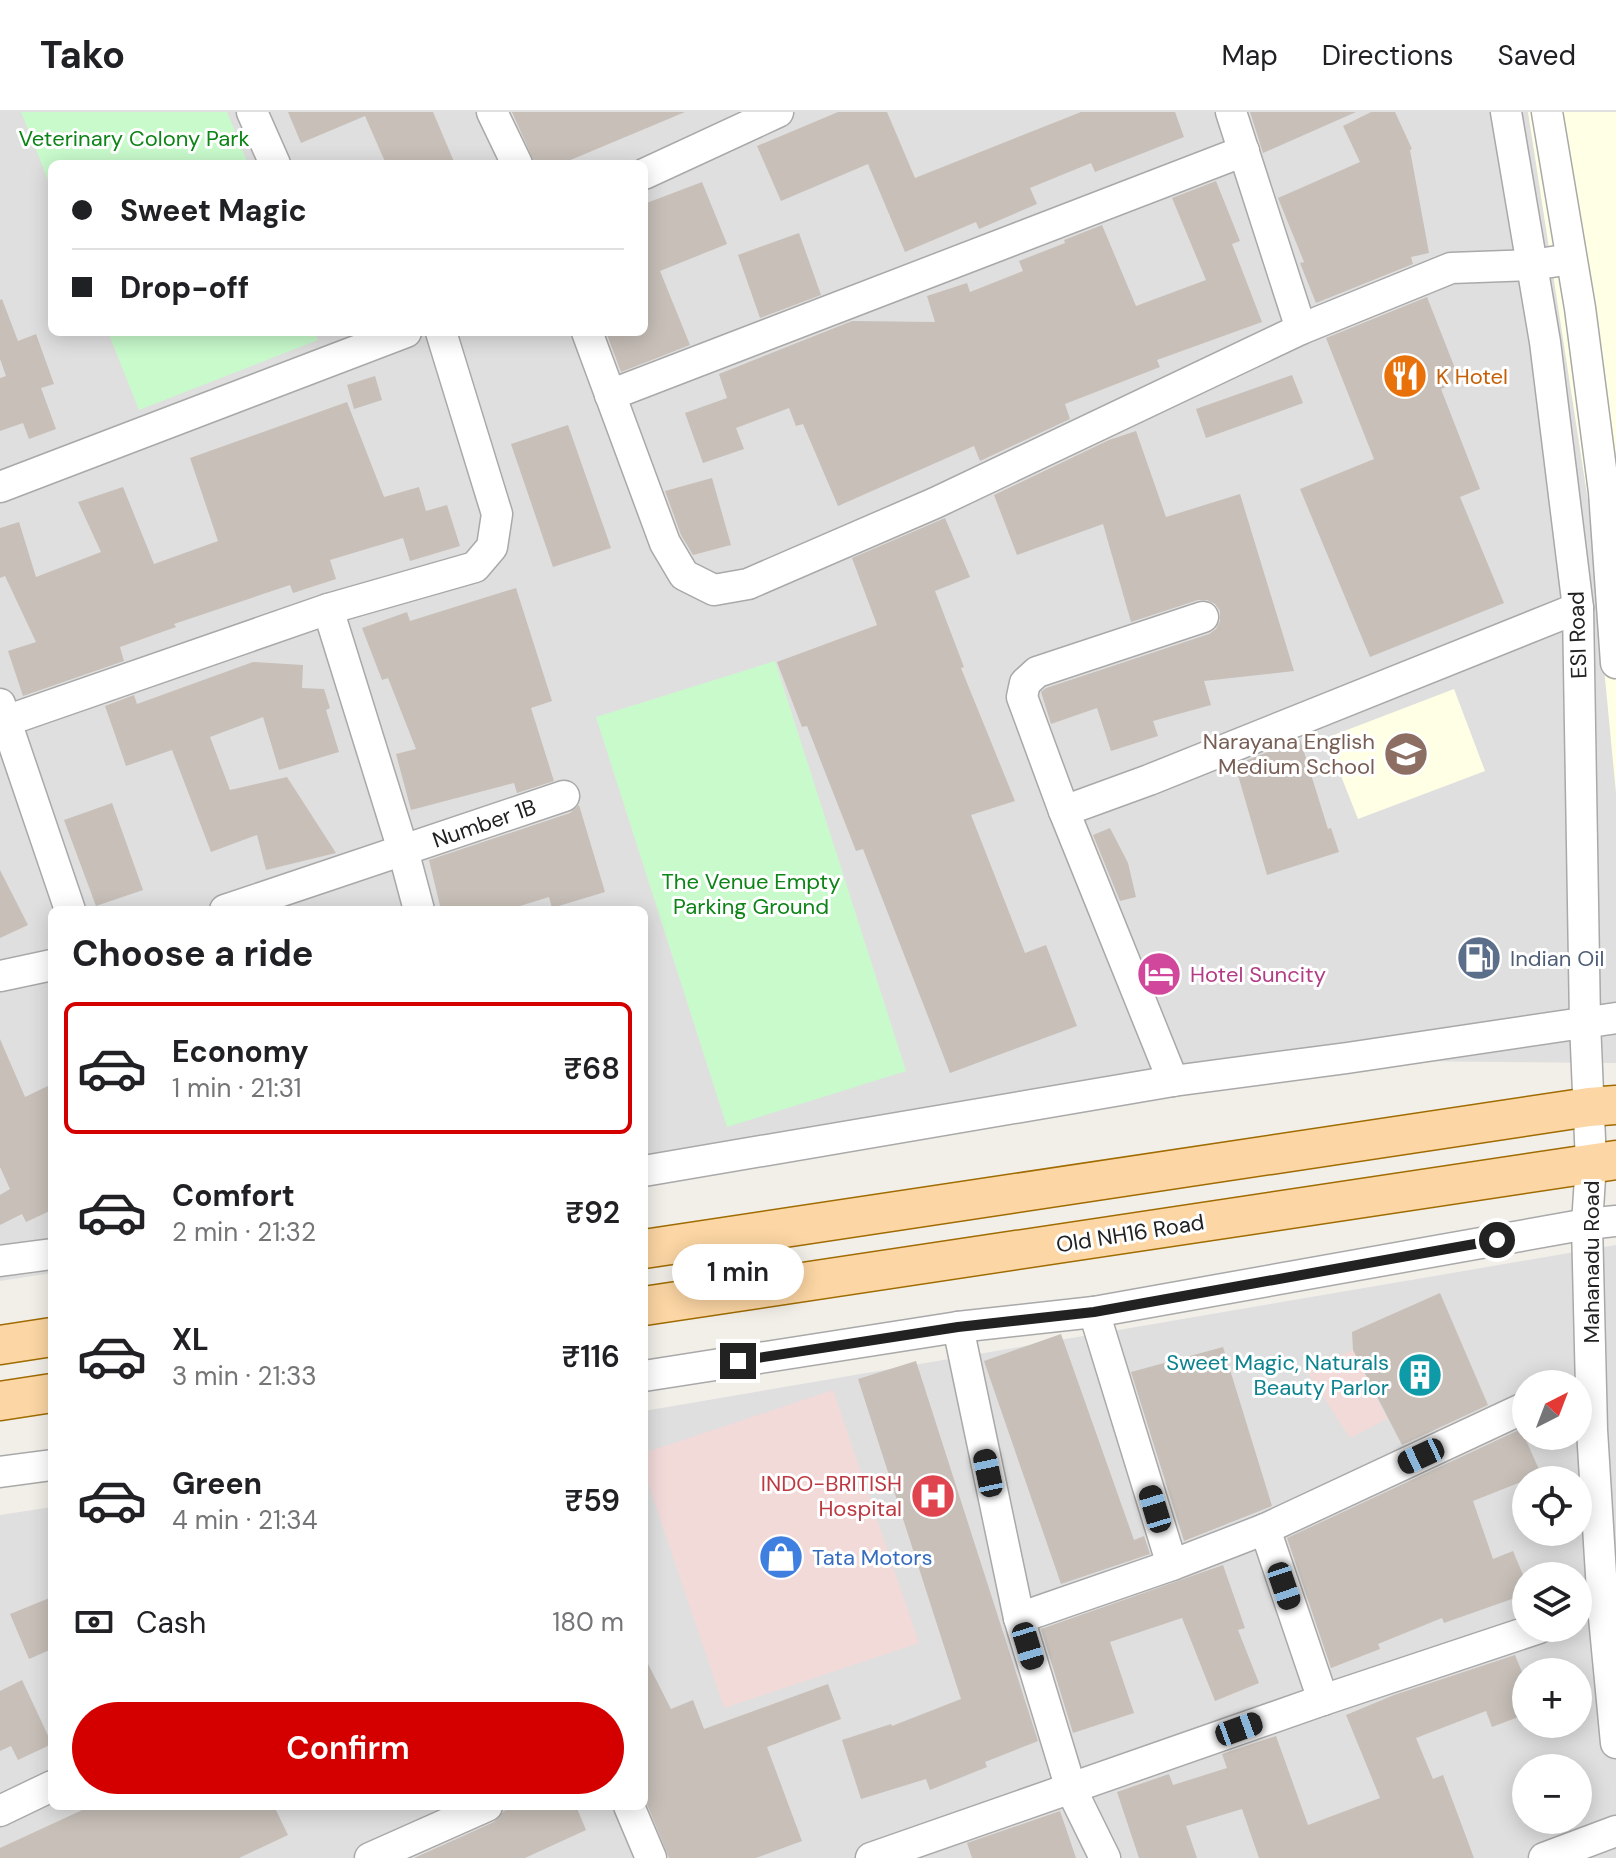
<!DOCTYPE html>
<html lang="en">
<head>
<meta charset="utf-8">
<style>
	body { margin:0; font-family:"DM Sans",sans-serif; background:#f2f2f2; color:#202124; height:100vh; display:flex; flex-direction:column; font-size:30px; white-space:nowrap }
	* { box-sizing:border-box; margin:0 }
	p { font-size:26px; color:#757577 }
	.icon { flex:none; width:44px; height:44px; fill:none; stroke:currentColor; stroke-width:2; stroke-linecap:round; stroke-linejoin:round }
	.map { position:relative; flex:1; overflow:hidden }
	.sheet { position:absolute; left:48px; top:794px; width:600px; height:904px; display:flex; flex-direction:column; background:#fff; border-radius:12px; box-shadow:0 4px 20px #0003 }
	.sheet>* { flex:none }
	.banner { position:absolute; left:48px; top:48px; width:600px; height:176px; border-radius:12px; box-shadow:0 4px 20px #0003; display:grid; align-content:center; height:176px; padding:0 24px; background:#fff }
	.needle { width:52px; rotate:42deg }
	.controls { position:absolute; left:1512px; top:1258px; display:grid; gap:16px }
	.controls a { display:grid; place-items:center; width:80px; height:80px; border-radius:50%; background:#fff; box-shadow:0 4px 20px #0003; font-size:40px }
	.end { position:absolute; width:36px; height:36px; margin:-18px; border:10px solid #222; background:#fff; box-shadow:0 0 0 4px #fff }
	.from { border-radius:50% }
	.bubble { position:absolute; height:56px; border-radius:28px; background:#fff; box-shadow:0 4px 20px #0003; font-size:26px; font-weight:600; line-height:56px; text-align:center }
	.car { position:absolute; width:24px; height:48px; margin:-24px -12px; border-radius:10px; box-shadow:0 0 6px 2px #0007; background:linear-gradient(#222 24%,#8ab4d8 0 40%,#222 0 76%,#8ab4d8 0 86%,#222 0) }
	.banner b { display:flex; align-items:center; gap:28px; height:76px; font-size:30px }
	.banner b+b { border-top:2px solid #e0e0e0 }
	.banner i { width:20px; height:20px; background:#202124 }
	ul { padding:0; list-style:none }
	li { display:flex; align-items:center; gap:24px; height:132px; margin:0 16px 12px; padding:0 8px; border:4px solid transparent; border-radius:12px }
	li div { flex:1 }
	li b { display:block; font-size:30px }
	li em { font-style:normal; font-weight:600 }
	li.active { border-color:#d40000 }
	li>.icon { width:72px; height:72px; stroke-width:1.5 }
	h2 { padding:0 24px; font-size:36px; line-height:96px }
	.pay { display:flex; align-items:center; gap:20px; height:88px; padding:0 24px; font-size:30px }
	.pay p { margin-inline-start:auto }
	.primary-button { display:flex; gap:16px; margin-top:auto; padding:16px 24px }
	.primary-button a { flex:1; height:92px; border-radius:48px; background:#d40000; color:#fff; font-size:32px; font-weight:600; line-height:92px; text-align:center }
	header { display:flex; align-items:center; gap:48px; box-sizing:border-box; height:112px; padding:0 40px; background:#fff; border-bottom:2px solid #e0e0e0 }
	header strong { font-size:38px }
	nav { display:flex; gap:44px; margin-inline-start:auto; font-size:28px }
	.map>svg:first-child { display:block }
	.residential { fill:#e0dfdf; fill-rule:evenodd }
	.commercial { fill:#f2dad9 }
	.education { fill:#ffffe5 }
	.park { fill:#c8facc }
	.building { fill:#c7bfb8 }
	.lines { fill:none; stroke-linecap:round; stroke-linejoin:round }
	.minor-casing { stroke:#a9a9a9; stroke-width:33 }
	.major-casing { stroke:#a06b00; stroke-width:41 }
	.minor { stroke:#fff; stroke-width:30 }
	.major { stroke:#fcd6a4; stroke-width:38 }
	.route { stroke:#222; stroke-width:10 }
	.labels { text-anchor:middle; stroke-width:6; stroke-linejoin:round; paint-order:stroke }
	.park-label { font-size:22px; fill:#0c8416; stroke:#fff }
	.food-label { font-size:22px; fill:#c56008; stroke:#fff; text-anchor:start }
	.street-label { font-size:22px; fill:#222; stroke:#fff }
	.education-label { font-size:22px; fill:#785e54; stroke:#fff; text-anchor:end }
	.service-label { font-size:22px; fill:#4e5e75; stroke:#fff; text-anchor:start }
	.hotel-label { font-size:22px; fill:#b23c85; stroke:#fff; text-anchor:start }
	.culture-label { font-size:22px; fill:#0d838f; stroke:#fff; text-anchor:end }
	.health-label { font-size:22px; fill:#be3a42; stroke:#fff; text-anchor:end }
	.shop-label { font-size:22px; fill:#366cbe; stroke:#fff; text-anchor:start }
</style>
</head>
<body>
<header>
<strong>Tako</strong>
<nav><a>Map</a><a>Directions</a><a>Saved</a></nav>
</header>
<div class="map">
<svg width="1616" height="1746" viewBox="0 0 1616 1746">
	<rect width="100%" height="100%" fill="#f2efe9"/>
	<!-- residential -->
	<g class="residential">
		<path d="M0,0H1616V951L1404,949L644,1068V798H52V1161L0,1169ZM52,52H644V220H52Z"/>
		<path d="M1616,1133V1746H0V1403L52,1395V1694H644V1299ZM1526,1272H1578V1324H1526ZM1526,1368H1578V1420H1526ZM1526,1464H1578V1516H1526ZM1526,1560H1578V1612H1526ZM1526,1656H1578V1708H1526Z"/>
	</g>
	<!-- commercial -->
	<g class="commercial">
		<polygon points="1353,1238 1387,1307 1350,1326 1306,1258"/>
		<polygon points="833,1278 919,1531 724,1596 644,1359 644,1341"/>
	</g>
	<!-- education -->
	<g class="education">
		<polygon points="1528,0 1616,0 1616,681 1588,389"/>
		<polygon points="1454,577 1485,659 1358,707 1326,626"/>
	</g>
	<!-- park -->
	<g class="park">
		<polygon points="21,0 227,0 248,52 52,52 52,78"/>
		<polygon points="108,220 314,220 318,228 139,298"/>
		<polygon points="775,549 906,959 727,1015 596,605"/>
	</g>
	<!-- building -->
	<g class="building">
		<polygon points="288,0 433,0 455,52 386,52 365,4 301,31"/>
		<polygon points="512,0 685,0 561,52 535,52"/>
		<polygon points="838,0 887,0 915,66 1081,0 1175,0 1184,25 1095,60 1091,51 1030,76 1037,92 979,117 976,110 905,140 868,52 781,89 757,34"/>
		<polygon points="1250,0 1356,0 1263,41"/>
		<polygon points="1371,0 1395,0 1412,37 1410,38 1429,141 1411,145 1413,152 1316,191 1300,151 1304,150 1278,86 1360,50 1343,14"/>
		<polygon points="1216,69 1240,129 1232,132 1262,210 1157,248 1160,255 1065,292 1070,307 980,349 974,334 838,394 803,312 796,314 789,296 736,316 744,337 703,351 685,301 727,286 719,262 852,209 935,210 927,184 967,171 970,180 1023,159 1019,149 1065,131 1064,128 1102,113 1136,194 1206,168 1172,86"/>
		<polygon points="702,70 727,132 660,159 690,233 621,260 606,220 644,220 644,92"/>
		<polygon points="799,121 821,183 760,206 738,143"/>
		<polygon points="1427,185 1460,269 1441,277 1480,377 1460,385 1504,491 1370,545 1300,377 1374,347 1326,226"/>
		<polygon points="2,187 18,229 36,222 54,272 41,276 56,317 29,327 23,311 0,319 0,266 6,264 0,247 0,188"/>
		<polygon points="1292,263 1303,291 1206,326 1196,297"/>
		<polygon points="375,264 382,288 354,297 347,273"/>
		<polygon points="347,290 384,385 419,375 426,399 447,393 460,434 410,449 403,426 330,448 336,467 293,481 290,473 174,512 176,515 120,535 124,549 23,584 8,539 36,530 5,464 0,466 0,416 19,410 36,465 101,440 78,390 123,375 154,452 218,429 190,346"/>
		<polygon points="568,313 611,436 553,455 511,332"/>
		<polygon points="1136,319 1166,405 1240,382 1294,559 1204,569 1211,593 1153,609 1158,624 1111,639 1097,596 1051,612 1041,580 1046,576 1209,522 1216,517 1220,509 1220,499 1215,492 1207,488 1198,488 1131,510 1103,412 1017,443 994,383 1109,328"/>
		<polygon points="712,366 731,433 693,443 681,423 665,379"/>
		<polygon points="945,406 970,465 935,479 964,555 961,556 1015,689 971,703 1025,841 1046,833 1077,914 950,961 863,737 856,739 807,614 802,615 777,550 877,513 852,446"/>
		<polygon points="516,476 552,589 531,596 554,669 517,681 514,671 411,698 396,642 416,637 388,566 382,568 362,516 407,500 410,509"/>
		<polygon points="253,550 303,553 302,576 324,577 330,596 326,598 339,640 279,658 263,605 210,625 230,678 287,665 336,741 266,758 257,723 211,740 172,638 126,654 105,594 134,583 137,592"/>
		<polygon points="1300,627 1328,717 1331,716 1339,740 1267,763 1235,653"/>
		<polygon points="112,691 143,778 96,794 64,708"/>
		<polygon points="579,693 605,780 552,796 549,785 507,798 441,798 429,748 570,701"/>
		<polygon points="1110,716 1128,751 1136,785 1120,789 1093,723"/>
		<polygon points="0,758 28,813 0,826"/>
		<polygon points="0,927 25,985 52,972 52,1098 26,1110 22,1102 0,1113 0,1083 10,1077 0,1055"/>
		<polygon points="1440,1181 1488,1293 1402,1333 1353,1238 1352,1220"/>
		<polygon points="1061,1222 1134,1428 1144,1424 1150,1442 1061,1472 984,1249"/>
		<polygon points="1223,1235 1272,1394 1184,1429 1131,1260"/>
		<polygon points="916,1249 1038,1629 985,1650 987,1655 930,1678 926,1667 861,1687 842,1628 891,1612 892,1614 961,1587 858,1267"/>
		<polygon points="1521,1317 1541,1362 1473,1389 1493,1447 1513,1439 1526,1470 1526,1482 1444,1511 1442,1506 1378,1532 1380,1537 1331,1556 1287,1426"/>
		<polygon points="1223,1453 1245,1516 1238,1518 1259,1571 1215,1589 1182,1506 1110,1530 1134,1601 1073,1621 1041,1517"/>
		<polygon points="52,1485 52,1537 29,1547 10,1502"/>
		<polygon points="1515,1543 1526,1570 1526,1602 1492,1615 1486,1599 1416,1626 1433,1667 1443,1663 1474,1746 1259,1746 1242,1697 1186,1714 1197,1746 1139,1746 1117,1680 1169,1662 1173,1673 1227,1656 1222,1642 1276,1624 1308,1713 1380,1686 1346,1603 1394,1583"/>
		<polygon points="644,1544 671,1597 693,1588 704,1617 828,1572 841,1607 767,1635 802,1729 756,1746 669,1746 644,1685"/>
		<polygon points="22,1568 52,1632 18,1648 11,1634 0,1639 0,1579"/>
		<polygon points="91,1694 274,1694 288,1723 239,1746 0,1746 0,1736"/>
		<polygon points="515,1694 576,1694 586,1718 525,1746 414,1746 494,1710 504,1699"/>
		<polygon points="1060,1699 1076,1746 972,1746 967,1731"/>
	</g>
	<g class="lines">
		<!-- minor casing -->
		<g class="minor-casing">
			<g id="minor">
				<polyline points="252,0 275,52"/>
				<polyline points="492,0 517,52"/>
				<polyline points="1231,0 1301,217"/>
				<polyline points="1506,0 1545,230 1578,496 1585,910 1591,1051 1587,1112 1592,1318 1603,1495 1616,1631"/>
				<polyline points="1547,0 1580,196 1604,380 1616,551"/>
				<polyline points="644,62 778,0"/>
				<polyline points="587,220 665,431 684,463 714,478 748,472 935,391 1301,217 1451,156 1532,153 1571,147"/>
				<polyline points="610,283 1244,39"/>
				<polyline points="0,375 406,220"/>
				<polyline points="328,497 403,738 419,798"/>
				<polyline points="0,592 70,798"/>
				<polyline points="0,611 328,497 475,455 492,435 497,402 441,220"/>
				<polyline points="1064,699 1149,668 1578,496"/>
				<polyline points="225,798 564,684"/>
				<polyline points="0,864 52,853"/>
				<polyline points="1173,969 1064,699 1022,585 1025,571 1037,560 1203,505"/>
				<polyline points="644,1059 1173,969 1347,946 1616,906"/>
				<polyline points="0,1149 52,1142"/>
				<polyline points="1094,1200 1172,1453"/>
				<polyline points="958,1215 1019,1506 1071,1677 1105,1746"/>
				<polyline points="644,1264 958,1215 1094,1200 1587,1112 1616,1109"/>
				<polyline points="0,1360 52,1353"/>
				<polyline points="1265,1417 1323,1588"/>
				<polyline points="1019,1506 1172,1453 1265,1417 1526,1295"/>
				<polyline points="629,1694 651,1746"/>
				<polyline points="0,1699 52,1674"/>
				<polyline points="370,1746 487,1694"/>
				<polyline points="871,1746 1323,1588 1539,1516"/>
				<polyline points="1544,1746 1616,1719"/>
			</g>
		</g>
		<!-- major casing -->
		<g class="major-casing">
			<g id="major">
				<polyline points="644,1137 1589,995 1616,993"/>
				<polyline points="644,1194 1616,1048"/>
				<polyline points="0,1233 52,1225"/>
				<polyline points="0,1289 52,1281"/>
			</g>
		</g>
		<!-- minor -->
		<use href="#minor" class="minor"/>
		<!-- major -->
		<use href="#major" class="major"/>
	</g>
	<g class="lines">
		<!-- route -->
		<polyline class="route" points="738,1249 958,1215 1094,1200 1497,1128"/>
	</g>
	<!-- icons -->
	<defs>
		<g id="restaurant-disc" transform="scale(2.3)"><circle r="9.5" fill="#e8710a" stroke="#fff"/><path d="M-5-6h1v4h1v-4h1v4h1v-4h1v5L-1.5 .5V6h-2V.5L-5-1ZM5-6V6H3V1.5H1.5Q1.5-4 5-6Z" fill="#fff"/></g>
		<g id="school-disc" transform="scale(2.3)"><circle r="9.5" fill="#8d6e63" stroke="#fff"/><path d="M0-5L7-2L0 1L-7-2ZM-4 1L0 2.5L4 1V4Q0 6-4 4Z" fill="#fff"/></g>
		<g id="fuel-disc" transform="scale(2.3)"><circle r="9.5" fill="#5c6f8a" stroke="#fff"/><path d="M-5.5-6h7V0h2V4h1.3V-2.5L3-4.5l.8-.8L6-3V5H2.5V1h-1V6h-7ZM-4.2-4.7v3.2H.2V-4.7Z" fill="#fff"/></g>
		<g id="hotel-disc" transform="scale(2.3)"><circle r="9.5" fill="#d1479c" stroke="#fff"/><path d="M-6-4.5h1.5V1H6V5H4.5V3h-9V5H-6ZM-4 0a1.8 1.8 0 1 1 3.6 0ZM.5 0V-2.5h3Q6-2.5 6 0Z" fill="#fff"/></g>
		<g id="building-disc" transform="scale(2.3)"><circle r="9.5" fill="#0f9aa8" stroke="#fff"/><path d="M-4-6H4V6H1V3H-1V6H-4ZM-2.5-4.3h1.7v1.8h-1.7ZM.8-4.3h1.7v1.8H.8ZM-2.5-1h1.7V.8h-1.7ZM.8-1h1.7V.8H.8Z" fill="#fff"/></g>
		<g id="hospital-disc" transform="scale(2.3)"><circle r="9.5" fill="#e0444e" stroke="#fff"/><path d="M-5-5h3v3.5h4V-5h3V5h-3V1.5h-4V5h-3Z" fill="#fff"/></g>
		<g id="shop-disc" transform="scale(2.3)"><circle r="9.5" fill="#3f7fe0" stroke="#fff"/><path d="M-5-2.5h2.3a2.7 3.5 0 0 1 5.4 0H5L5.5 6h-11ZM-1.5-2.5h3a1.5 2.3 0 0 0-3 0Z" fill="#fff"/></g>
	</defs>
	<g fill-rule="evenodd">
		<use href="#restaurant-disc" x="1405" y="264"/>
		<use href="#school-disc" x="1406" y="642"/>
		<use href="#fuel-disc" x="1479" y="846"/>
		<use href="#hotel-disc" x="1159" y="862"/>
		<use href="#building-disc" x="1420" y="1263"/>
		<use href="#hospital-disc" x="933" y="1384"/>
		<use href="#shop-disc" x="781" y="1445"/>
	</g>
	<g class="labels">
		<!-- park labels -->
		<g class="park-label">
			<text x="134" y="34">Veterinary Colony Park</text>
			<text x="751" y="777">The Venue Empty<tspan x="751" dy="25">Parking Ground</tspan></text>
		</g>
		<!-- food labels -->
		<g class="food-label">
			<text x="1436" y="272">K Hotel</text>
		</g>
		<!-- street labels -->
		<g class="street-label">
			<text transform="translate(1577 523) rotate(-92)" y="8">ESI Road</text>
			<text transform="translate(484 711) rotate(-19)" y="8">Number 1B</text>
			<text transform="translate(1130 1121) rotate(-9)" y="8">Old NH16 Road</text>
			<text transform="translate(1591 1150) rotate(-90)" y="8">Mahanadu Road</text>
		</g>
		<!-- education labels -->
		<g class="education-label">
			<text x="1375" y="637">Narayana English<tspan x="1375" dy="25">Medium School</tspan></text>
		</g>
		<!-- service labels -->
		<g class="service-label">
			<text x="1510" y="854">Indian Oil</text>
		</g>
		<!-- hotel labels -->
		<g class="hotel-label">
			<text x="1190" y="870">Hotel Suncity</text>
		</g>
		<!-- culture labels -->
		<g class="culture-label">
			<text x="1389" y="1258">Sweet Magic, Naturals<tspan x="1389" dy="25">Beauty Parlor</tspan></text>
		</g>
		<!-- health labels -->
		<g class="health-label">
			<text x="902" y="1379">INDO-BRITISH<tspan x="902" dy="25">Hospital</tspan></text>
		</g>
		<!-- shop labels -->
		<g class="shop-label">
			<text x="812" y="1453">Tata Motors</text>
		</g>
	</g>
</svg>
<div class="controls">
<a><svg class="needle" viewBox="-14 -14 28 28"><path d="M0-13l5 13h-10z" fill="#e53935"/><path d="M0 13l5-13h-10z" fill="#757577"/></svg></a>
<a><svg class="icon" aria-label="locate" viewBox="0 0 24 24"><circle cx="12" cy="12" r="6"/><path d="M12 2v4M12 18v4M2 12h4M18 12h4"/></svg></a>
<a><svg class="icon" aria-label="layers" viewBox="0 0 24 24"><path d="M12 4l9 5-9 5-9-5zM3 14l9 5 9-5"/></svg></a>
<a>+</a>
<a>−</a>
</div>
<i class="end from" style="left:1497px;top:1128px"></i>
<i class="end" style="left:738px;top:1249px"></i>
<div class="bubble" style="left:672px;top:1132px;width:132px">1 min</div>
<i class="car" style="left:1421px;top:1344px;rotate:245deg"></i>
<i class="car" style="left:988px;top:1361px;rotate:348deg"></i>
<i class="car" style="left:1155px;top:1397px;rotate:343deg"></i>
<i class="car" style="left:1284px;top:1474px;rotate:161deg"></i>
<i class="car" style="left:1028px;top:1534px;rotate:163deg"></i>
<i class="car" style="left:1239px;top:1617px;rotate:70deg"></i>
<div class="banner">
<b><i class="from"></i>Sweet Magic</b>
<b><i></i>Drop-off</b>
</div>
<section class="sheet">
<h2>Choose a ride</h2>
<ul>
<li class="active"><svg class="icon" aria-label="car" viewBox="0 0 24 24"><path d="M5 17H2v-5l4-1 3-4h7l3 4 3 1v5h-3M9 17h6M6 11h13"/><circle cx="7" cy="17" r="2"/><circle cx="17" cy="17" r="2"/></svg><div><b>Economy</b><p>1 min · 21:31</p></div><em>₹68</em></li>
<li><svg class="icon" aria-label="car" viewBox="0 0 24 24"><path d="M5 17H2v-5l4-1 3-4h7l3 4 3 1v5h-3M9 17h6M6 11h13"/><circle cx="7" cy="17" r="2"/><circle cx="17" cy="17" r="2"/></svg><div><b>Comfort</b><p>2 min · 21:32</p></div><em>₹92</em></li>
<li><svg class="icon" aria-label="car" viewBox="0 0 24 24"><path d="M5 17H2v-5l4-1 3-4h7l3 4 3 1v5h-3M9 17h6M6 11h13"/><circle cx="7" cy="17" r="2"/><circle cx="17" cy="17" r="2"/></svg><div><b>XL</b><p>3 min · 21:33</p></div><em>₹116</em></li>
<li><svg class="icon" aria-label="car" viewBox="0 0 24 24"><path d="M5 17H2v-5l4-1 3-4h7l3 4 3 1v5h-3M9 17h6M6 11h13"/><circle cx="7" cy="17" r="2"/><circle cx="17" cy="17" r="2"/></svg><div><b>Green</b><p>4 min · 21:34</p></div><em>₹59</em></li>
</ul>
<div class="pay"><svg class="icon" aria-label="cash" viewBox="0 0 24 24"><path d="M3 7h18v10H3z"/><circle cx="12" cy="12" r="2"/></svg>Cash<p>180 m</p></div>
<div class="primary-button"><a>Confirm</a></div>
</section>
</div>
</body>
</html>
